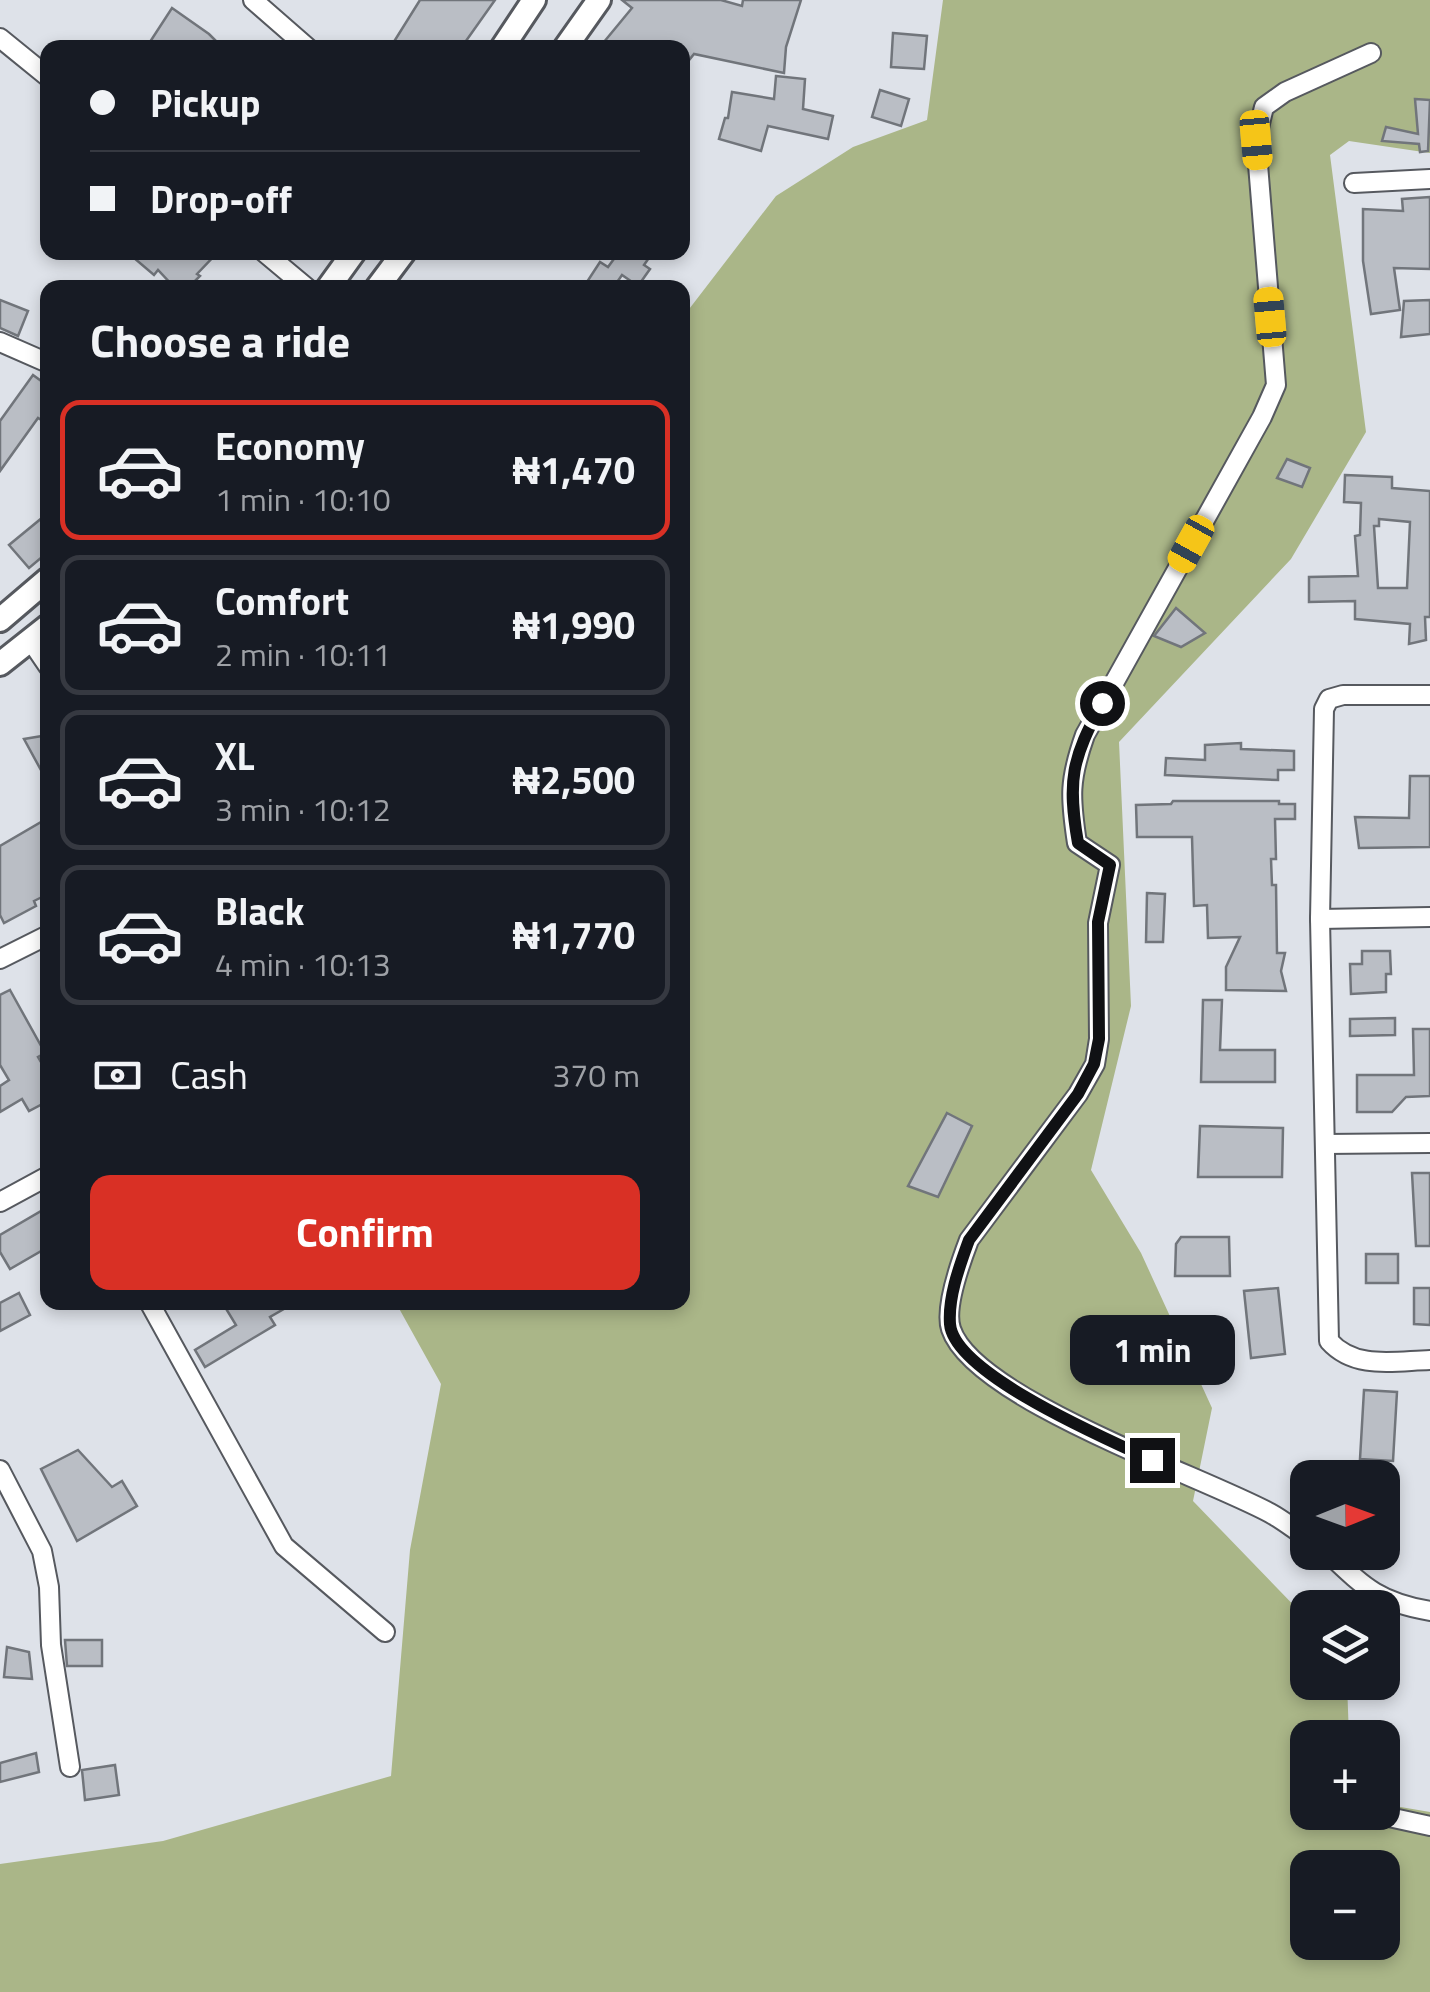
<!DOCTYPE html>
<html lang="en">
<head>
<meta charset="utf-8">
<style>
	body { margin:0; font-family:"Titillium Web",sans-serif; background:#242831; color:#f1f3f6; height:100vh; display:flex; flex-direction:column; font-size:38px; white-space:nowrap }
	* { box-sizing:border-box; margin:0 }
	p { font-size:32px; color:#9ea1a6 }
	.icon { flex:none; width:55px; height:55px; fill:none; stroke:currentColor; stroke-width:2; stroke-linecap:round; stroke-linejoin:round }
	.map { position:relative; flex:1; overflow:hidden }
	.side { position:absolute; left:40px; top:280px; width:650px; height:1030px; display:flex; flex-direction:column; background:#171b24; border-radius:20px; box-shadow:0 5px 15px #0003 }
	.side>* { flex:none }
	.hud { position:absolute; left:40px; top:40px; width:650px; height:220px; border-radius:20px; box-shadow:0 5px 15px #0003; display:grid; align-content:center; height:220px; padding:0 50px; background:#171b24 }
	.needle { width:65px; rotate:89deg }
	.buttons { position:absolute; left:1290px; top:1460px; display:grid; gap:20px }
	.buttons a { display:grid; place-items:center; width:110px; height:110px; border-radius:20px; background:#171b24; box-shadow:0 5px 15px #0003; font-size:50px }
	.end { position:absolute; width:45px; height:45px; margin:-22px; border:12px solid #101114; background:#fff; box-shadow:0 0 0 5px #fff }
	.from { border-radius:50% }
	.bubble { position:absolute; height:70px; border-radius:20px; background:#171b24; box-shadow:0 5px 15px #0003; font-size:32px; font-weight:700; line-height:70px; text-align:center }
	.car { position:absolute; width:30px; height:60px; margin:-30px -15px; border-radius:12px; box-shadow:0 0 8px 2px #0007; background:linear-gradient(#f5c518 24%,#345 0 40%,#f5c518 0 76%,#345 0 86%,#f5c518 0) }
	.hud b { display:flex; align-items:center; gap:35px; height:95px; font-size:38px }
	.hud b+b { border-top:2px solid #363941 }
	.hud i { width:25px; height:25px; background:#f1f3f6 }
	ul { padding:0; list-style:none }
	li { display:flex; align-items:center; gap:30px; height:140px; margin:0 20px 15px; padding:0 30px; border:5px solid #363941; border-radius:20px }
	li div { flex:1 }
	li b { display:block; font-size:38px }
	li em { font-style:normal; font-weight:700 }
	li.current { border-color:#d93025 }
	li>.icon { width:90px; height:90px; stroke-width:1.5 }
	h2 { padding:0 50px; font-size:45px; line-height:120px }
	.pay { display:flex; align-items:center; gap:25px; height:110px; padding:0 50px; font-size:38px }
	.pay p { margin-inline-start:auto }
	.button { display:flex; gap:20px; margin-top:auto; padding:20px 50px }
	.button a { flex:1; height:115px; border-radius:20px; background:#d93025; color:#fff; font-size:40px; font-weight:700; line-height:115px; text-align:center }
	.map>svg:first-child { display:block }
	.green { fill:#aab688; fill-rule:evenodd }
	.building { fill:#babec5; stroke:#71757b; stroke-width:2.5; fill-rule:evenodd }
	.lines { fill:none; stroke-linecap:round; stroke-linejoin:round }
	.street-casing { stroke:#56595f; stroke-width:22 }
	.secondary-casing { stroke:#56595f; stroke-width:28 }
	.street { stroke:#fff; stroke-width:18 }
	.secondary { stroke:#fff; stroke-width:22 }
	.route { stroke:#101114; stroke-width:12 }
</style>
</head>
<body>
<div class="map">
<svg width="1430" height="1992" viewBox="0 0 1430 1992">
	<rect width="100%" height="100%" fill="#dee2e9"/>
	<!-- green -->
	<path class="green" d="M943,0H1430V153L1349,141L1330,155L1366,432L1291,559L1119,742L1131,1006L1091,1170L1141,1253L1212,1408L1193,1501L1307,1619L1308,1682L1347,1683L1349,1737L1308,1738V1812H1382L1383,1804L1430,1812V1992H0V1864L163,1841L391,1776L410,1550L441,1384L396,1303L682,1302L683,317L776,196L853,147L927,120ZM1308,1868H1382V1942H1308Z"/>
	<!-- building -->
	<g class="building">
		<polygon points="420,0 495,0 461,48 390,48"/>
		<polygon points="622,0 721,0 742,6 743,0 801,0 786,47 784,73 694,54 682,69 682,48 599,48 632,8"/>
		<polygon points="172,8 209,34 223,48 146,48"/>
		<polygon points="893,33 927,36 924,69 891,67"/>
		<polygon points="776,76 805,79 803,109 833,116 828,139 768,126 761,151 719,139 725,118 728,118 732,92 774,99"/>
		<polygon points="880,90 909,99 901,126 872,117"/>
		<polygon points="1415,99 1430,100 1428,151 1420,152 1419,144 1382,141 1386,127 1418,134"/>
		<polygon points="1430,197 1430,269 1394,268 1400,310 1371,314 1363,261 1363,209 1403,211 1402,199"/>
		<polygon points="127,252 218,252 197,274 200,276 188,288 175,288 158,270 154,275"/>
		<polygon points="619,252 653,252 644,265 650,269 638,286 622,275 613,288 583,288 600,262 608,267"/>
		<polygon points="0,300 28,311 18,336 0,328"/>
		<polygon points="1430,300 1430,334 1401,337 1404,301"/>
		<polygon points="33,375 48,386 48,424 38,418 0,471 0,421"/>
		<polygon points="1287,459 1310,468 1302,487 1277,478"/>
		<path d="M1345,475L1392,477V488L1430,491V617H1425L1426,640L1409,644L1410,624L1355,619V601L1309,602V577L1358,576L1355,536L1360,535L1361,503L1344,502ZM1379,519L1410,522L1407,588H1378L1374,526H1379Z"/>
		<polygon points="48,513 48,552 29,568 9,545"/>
		<polygon points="1176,608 1205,633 1181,647 1154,636"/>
		<polygon points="48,735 48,783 24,739"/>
		<polygon points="1241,743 1241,749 1294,751 1294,770 1278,770 1278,780 1165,775 1166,758 1205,760 1205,745"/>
		<polygon points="1410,776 1430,776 1430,847 1359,848 1355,817 1409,818"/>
		<polygon points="1173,801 1279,801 1279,804 1295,804 1295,819 1275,819 1276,859 1271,859 1272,885 1276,885 1277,953 1285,953 1281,971 1286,991 1226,990 1226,967 1240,937 1208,938 1207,905 1194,906 1192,837 1137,837 1136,805 1171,804"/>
		<polygon points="48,818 48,894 34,901 36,906 4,923 0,915 0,846"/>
		<polygon points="1147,893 1165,894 1163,942 1146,942"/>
		<polygon points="1362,951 1390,951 1391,974 1386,974 1386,992 1351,994 1350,964 1362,964"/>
		<polygon points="10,990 45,1053 38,1057 48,1074 48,1101 29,1111 22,1099 0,1112 0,1086 9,1080 0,1065 0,995"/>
		<polygon points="1203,1000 1222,1000 1220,1050 1275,1050 1275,1082 1201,1082"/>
		<polygon points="1395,1018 1395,1035 1350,1036 1350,1019"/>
		<polygon points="1413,1029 1430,1029 1430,1096 1406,1097 1392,1112 1357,1112 1357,1075 1414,1075"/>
		<polygon points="947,1113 972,1126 938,1197 908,1186"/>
		<polygon points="1200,1126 1283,1128 1282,1177 1198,1177"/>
		<polygon points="1412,1173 1430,1173 1430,1246 1416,1246"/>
		<polygon points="48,1207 48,1247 10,1269 0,1252 0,1235"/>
		<polygon points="1181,1237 1229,1237 1230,1276 1175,1276 1176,1244"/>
		<rect x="1366" y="1254" width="32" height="29"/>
		<polygon points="1278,1288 1285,1354 1251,1358 1244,1291"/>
		<polygon points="1414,1288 1430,1288 1430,1325 1414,1324"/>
		<polygon points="19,1293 30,1315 0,1331 0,1303"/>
		<polygon points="222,1302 296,1302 270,1317 275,1325 205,1367 195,1350 236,1325"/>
		<polygon points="1364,1390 1397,1392 1393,1461 1360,1459"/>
		<polygon points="78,1450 112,1487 122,1481 137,1506 77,1541 41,1469"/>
		<polygon points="65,1640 102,1640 102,1666 67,1666"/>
		<polygon points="7,1647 29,1652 32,1679 4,1677"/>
		<polygon points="36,1753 39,1772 0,1782 0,1763"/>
		<polygon points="115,1765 119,1795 85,1800 82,1770"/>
	</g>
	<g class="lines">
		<!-- street casing -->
		<g class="street-casing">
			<g id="street">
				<polyline points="253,0 308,48"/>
				<polyline points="0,38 48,77"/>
				<polyline points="1354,183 1430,179"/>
				<polyline points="264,252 307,288"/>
				<polyline points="0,342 48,363"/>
				<polyline points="31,641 48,666"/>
				<path d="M1430,695H1343L1329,699L1324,709L1320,919L1329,1341C1355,1370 1394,1361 1430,1360"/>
				<polyline points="1320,919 1430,917"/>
				<polyline points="0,959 48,935"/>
				<polyline points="1325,1144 1430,1143"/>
				<polyline points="0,1202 48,1176"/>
				<polyline points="149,1302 284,1546 385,1632"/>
				<polyline points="0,1470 42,1551 49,1587 51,1645 70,1767"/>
				<path d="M1308,1538C1295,1530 1283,1520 1270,1513C1202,1476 974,1399 951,1329C944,1308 961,1261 969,1240L1078,1094L1095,1064L1099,1039L1098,923L1110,865L1077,843C1070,797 1069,780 1085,735L1262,417L1276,385L1256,140L1264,107L1285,92L1371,53"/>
				<path d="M1327,1552C1364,1587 1378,1602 1430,1611"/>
				<polyline points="1366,1812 1430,1826"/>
			</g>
		</g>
		<!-- secondary casing -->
		<g class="secondary-casing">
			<g id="secondary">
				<polyline points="502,48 534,0"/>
				<polyline points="565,48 599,0"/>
				<polyline points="328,288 354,252"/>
				<polyline points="377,288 404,252"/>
				<polyline points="0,620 48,579"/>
				<polyline points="0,664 48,626"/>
			</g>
		</g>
		<!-- street -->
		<use href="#street" class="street"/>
		<!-- secondary -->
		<use href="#secondary" class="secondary"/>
	</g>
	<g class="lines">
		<!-- route -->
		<path class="route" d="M1102,703C1072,759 1067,780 1078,843L1110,865L1098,922L1099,1039L1094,1064L1078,1094L969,1240C960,1265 948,1296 950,1324C954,1374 1109,1440 1152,1460"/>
	</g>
</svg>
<div class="buttons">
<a><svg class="needle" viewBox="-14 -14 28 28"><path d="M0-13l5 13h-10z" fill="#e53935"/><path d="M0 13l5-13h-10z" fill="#9ea1a6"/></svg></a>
<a><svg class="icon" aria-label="layers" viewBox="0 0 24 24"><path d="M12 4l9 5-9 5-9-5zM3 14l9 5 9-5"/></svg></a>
<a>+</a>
<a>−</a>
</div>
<i class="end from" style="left:1102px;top:703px"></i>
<i class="end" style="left:1152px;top:1460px"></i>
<div class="bubble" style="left:1070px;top:1315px;width:165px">1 min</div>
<i class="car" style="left:1256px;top:140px;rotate:175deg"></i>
<i class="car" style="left:1270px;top:317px;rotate:355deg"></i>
<i class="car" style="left:1191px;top:544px;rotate:209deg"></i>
<div class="hud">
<b><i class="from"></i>Pickup</b>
<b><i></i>Drop-off</b>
</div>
<section class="side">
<h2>Choose a ride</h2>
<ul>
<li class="current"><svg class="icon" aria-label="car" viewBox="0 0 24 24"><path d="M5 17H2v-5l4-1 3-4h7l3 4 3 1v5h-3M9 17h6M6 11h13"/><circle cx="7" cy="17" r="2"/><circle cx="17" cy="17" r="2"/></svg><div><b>Economy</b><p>1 min · 10:10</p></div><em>₦1,470</em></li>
<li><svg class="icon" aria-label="car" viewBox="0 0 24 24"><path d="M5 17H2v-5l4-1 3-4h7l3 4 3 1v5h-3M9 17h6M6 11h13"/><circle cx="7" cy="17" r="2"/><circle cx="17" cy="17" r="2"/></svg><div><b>Comfort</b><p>2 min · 10:11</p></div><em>₦1,990</em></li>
<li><svg class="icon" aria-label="car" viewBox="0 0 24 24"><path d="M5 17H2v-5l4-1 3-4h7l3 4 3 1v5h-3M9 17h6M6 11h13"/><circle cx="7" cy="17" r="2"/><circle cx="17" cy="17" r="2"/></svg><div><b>XL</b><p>3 min · 10:12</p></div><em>₦2,500</em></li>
<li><svg class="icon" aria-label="car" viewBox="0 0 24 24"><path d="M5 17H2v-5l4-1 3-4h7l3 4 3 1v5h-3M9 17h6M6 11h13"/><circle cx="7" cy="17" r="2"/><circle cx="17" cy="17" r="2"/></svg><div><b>Black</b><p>4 min · 10:13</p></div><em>₦1,770</em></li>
</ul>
<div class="pay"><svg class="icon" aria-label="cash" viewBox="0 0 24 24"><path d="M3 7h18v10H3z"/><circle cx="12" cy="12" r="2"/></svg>Cash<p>370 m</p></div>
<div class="button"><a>Confirm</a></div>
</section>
</div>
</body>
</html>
